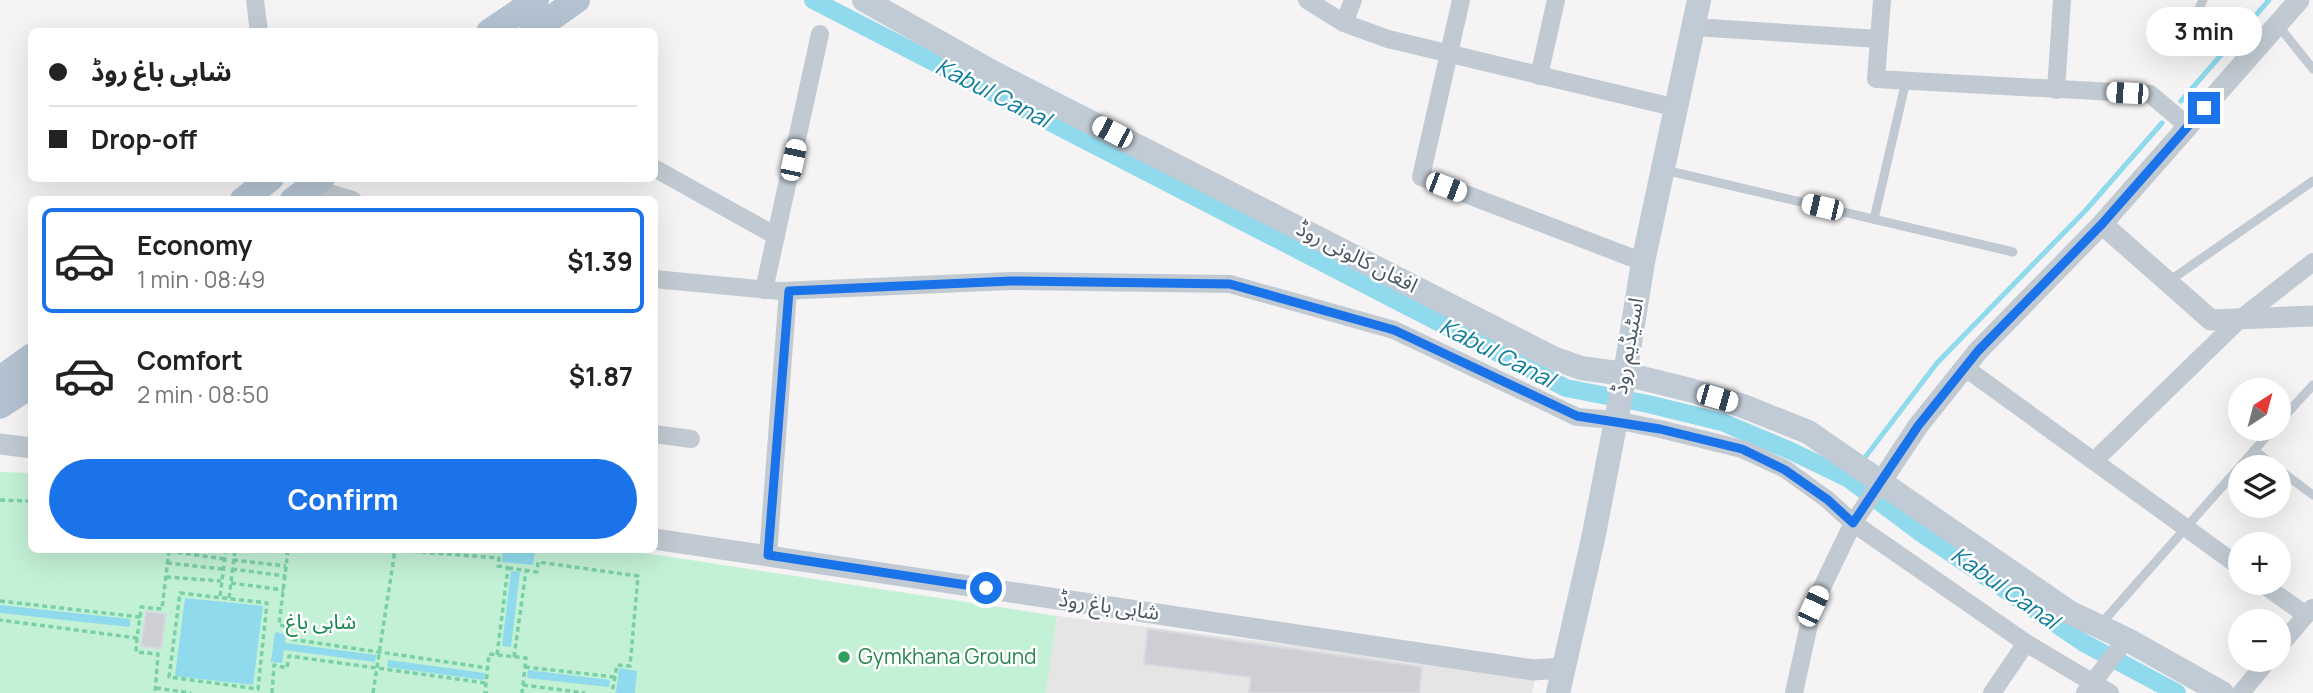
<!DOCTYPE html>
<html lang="en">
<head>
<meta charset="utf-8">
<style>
	body { margin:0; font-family:Manrope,"Noto Sans Arabic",sans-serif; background:#f6f6f6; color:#222; height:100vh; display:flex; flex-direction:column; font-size:26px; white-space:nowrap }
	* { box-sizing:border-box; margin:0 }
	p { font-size:23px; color:#767676 }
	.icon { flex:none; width:38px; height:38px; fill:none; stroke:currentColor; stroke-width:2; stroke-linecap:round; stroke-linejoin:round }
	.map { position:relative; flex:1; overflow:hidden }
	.drawer { position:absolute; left:28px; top:196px; width:630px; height:357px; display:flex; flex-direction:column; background:#fff; border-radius:10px; box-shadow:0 7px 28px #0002 }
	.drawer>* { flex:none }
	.top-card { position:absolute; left:28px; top:28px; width:630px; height:154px; border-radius:10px; box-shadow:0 7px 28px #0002; display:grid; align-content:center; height:154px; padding:0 21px; background:#fff }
	.needle { width:46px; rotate:36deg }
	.fabs { position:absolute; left:2228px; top:378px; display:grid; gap:14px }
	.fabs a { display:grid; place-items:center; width:63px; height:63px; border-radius:50%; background:#fff; box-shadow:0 7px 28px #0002; font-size:35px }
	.end { position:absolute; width:32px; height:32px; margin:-16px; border:9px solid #1a73e8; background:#fff; box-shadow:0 0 0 4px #fff }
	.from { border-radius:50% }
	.bubble { position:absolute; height:49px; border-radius:24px; background:#fff; box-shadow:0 7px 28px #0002; font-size:23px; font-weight:700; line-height:49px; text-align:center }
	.car { position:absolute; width:21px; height:42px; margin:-21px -10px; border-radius:9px; box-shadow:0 0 5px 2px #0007; background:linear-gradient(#fff 24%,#345 0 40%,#fff 0 76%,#345 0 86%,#fff 0) }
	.top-card b { display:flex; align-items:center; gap:24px; height:66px; font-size:26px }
	.top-card b+b { border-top:2px solid #e0e0e0 }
	.top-card i { width:18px; height:18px; background:#222 }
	ul { padding:12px 0 0; list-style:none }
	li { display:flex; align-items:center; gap:21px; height:105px; margin:0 14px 10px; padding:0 7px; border:4px solid transparent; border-radius:10px }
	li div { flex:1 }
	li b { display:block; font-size:26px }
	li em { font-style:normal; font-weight:700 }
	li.selected { border-color:#1a73e8 }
	li>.icon { width:63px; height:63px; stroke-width:1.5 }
	.button { display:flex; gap:14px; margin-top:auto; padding:14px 21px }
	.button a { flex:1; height:80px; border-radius:42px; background:#1a73e8; color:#fff; font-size:28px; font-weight:700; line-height:80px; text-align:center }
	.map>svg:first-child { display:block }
	.education { fill:#e6e4e5 }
	.green { fill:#c3f1d5 }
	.water { fill:#90daee }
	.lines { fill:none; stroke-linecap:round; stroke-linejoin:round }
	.stream { stroke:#90daee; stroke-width:5 }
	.canal { stroke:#90daee; stroke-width:18 }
	.building { fill:#cdcfd5; stroke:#d7d9de; stroke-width:2 }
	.path { stroke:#7ad0a6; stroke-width:3.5; stroke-dasharray:5 3.5; stroke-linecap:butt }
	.service { stroke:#c1cad2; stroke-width:9 }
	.minor { stroke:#c1cad2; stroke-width:18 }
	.tertiary { stroke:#c1cad2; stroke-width:21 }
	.secondary { stroke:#c1cbd6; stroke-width:24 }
	.primary { stroke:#b3c2d1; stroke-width:26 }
	.route { stroke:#1a73e8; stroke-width:9 }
	.leisure-dot { fill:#2e9e5b; stroke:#fff; stroke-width:2.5 }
	.labels { text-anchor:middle; stroke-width:5; stroke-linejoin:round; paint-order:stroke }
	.street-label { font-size:21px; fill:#4a5661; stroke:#fff }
	.park-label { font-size:21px; fill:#17864f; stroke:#fff }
	.leisure-label { font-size:21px; fill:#27864d; stroke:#fff; text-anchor:start }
	.water-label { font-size:23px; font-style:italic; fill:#0c7c9b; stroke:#fff }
</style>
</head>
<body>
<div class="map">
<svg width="2313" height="693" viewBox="0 0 2313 693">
	<rect width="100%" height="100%" fill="#f5f3f3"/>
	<!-- education -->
	<polygon class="education" points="1057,616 1536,675 1532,693 1046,693"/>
	<!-- green -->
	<polygon class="green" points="0,472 31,473 32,550 625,550 1057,616 1046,693 0,693"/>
	<!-- water -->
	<g class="water">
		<polygon points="503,550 535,550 533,565 502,562"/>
		<polygon points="511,571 520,572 511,647 502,646"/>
		<polygon points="185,598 263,606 253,685 175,676"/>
		<polygon points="0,605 130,619 130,627 0,613"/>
		<polygon points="275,632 286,634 285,643 376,655 375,662 284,650 282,663 271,662"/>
		<polygon points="388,660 485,673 484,680 387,667"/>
		<polygon points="619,668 637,671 635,693 616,693"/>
		<polygon points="528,670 610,680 609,687 527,678"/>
	</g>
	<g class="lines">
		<!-- stream -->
		<g class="stream">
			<polyline points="2181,101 2269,0"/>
			<polyline points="1863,460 1937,363 2086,210 2162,123"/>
		</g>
		<!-- canal -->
		<polyline class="canal" points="813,0 1566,388 1648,404 1722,422 1791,451 1849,479 1921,533 2084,643 2177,693"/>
	</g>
	<!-- building -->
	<g class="building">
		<polygon points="146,611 166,614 161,649 141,646"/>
		<polygon points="1148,629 1422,667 1419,693 1249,693 1251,677 1144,664"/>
	</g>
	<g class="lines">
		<!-- path -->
		<g class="path">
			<polyline points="0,500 32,501"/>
			<polyline points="268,550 288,552"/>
			<polyline points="288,550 279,625 291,627 290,639 488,668"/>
			<polyline points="396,550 499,558 498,566 508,568 497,655"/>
			<polyline points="169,551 224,559"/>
			<polyline points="233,560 286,566"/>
			<polyline points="167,563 223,569"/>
			<polyline points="508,568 537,572 538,562 638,576 630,666 617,665 612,693"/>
			<polyline points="232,569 285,576"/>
			<polyline points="166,577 221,581"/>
			<polyline points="231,583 284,590"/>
			<polygon points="180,593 267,603 258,689 169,677"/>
			<polyline points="220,596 226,550"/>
			<polyline points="229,598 235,550"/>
			<polyline points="0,601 140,617 137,638 0,620"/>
			<polyline points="140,617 141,607 162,609 169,550"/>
			<polyline points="137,638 136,652 158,654 155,693"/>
			<polyline points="514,657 526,571"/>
			<polyline points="525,667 615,677"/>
			<polyline points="523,685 585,693"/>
			<polyline points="156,688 191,693"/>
			<polyline points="272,693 274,665 287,668 289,656 486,683"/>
			<polyline points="373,693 395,550"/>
			<polyline points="488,693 485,693 489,654 526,658 522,693"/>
		</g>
		<!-- service -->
		<g class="service">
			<polyline points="2277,24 2313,69"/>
			<polyline points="2186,37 2203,0"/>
			<polyline points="1665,170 2013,252"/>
			<polyline points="1874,219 1906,81"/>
			<polyline points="2169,281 2313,181"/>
			<polyline points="2278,423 2313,385"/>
			<polyline points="2254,450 2276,467"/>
			<polyline points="2278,469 2313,495"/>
			<polyline points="2100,625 2273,429"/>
		</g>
		<!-- minor -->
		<g class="minor">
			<polyline points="255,0 259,32"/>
			<polyline points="1307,0 1344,23 1388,39 1677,108"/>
			<polyline points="1461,0 1421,177 1643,262"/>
			<polyline points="1882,0 1876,79 2150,94 2188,126"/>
			<polyline points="1344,23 1353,0"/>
			<polyline points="1694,27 1879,39"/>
			<polyline points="1539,76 1556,0"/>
			<polyline points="2056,90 2062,0"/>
			<polyline points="654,168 776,236"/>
			<polyline points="310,187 353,200"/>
			<polyline points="654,279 780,291 1011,281 1230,284 1394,330 1577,417 1615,420 1660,429 1742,449 1785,469 1828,500 1853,523 2026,643 2110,693"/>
			<polyline points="764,290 820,34"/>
			<polyline points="1964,367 2240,567"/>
			<polyline points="654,434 691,439"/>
			<polyline points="2094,461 2240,319 2313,262"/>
			<polyline points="768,555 788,291"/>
			<polyline points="2261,583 2306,615"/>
			<polyline points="2278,648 2312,608"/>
			<polyline points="1794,693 1813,606 1853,523 1881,482"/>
			<polyline points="1992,693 2026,643"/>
			<polyline points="2085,693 2126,639"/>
			<polyline points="2241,693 2268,660"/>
		</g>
		<!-- tertiary -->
		<g class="tertiary">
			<polyline points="2102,224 2211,320 2313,316"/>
			<polyline points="0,444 32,448"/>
			<polyline points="1881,482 1918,426 1978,351 2102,224 2299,0"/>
			<polyline points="654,539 1533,670 1563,668"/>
		</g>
		<!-- secondary -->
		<g class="secondary">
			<polyline points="864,0 994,73 1553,358 1581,368 1625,374 1690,390 1743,406 1808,432 2069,612 2126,639 2222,693"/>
			<polyline points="1558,693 1593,539 1625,374 1643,262 1699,0"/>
		</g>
		<!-- primary -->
		<g class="primary">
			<polyline points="489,32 536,0"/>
			<polyline points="532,32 577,0"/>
			<polyline points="243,200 271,178"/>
			<polyline points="293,200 322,178"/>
			<polyline points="0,379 32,356"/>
			<polyline points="0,406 32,385"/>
		</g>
	</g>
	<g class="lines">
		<!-- route -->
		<polyline class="route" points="986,588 768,555 789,291 1011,281 1230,284 1394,330 1577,416 1660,429 1742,449 1785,470 1828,500 1853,523 1918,426 1978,351 2102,224 2204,108"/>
	</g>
	<!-- markers -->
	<circle class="leisure-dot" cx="844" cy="657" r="7"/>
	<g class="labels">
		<!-- street labels -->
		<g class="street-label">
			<text transform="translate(1357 257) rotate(27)" y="7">افغان کالونی روڈ</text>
			<text transform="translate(1628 346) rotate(-80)" y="7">اسٹیڈیم روڈ</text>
			<text transform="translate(1109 606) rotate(8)" y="7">شاہی باغ روڈ</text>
		</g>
		<!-- park labels -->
		<g class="park-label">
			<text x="321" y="629">شاہی باغ</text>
		</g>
		<!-- leisure labels -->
		<g class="leisure-label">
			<text x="858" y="664">Gymkhana Ground</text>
		</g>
		<!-- water labels -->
		<g class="water-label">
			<text transform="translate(993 93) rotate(27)" y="8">Kabul Canal</text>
			<text transform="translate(1497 353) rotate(27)" y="8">Kabul Canal</text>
			<text transform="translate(2005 588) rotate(35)" y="8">Kabul Canal</text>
		</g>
	</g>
</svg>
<div class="fabs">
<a><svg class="needle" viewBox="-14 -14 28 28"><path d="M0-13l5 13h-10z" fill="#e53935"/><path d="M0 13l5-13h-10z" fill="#767676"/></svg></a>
<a><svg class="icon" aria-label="layers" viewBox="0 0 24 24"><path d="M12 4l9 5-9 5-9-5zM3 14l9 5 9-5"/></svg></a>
<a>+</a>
<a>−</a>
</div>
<i class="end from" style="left:986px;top:588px"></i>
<i class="end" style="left:2204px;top:108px"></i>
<div class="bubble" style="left:2146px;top:7px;width:116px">3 min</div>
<i class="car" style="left:2127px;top:93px;rotate:273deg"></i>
<i class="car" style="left:1112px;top:132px;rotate:297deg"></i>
<i class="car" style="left:793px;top:160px;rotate:12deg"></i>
<i class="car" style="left:1446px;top:187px;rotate:111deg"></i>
<i class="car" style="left:1822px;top:207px;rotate:283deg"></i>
<i class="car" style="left:1717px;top:398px;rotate:106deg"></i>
<i class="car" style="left:1813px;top:606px;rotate:25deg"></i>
<div class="top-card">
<b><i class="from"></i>شاہی باغ روڈ</b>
<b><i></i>Drop-off</b>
</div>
<section class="drawer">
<ul>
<li class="selected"><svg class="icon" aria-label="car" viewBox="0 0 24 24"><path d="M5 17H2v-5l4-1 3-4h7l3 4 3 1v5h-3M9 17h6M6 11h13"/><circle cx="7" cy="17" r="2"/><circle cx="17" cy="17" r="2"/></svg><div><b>Economy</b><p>1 min · 08:49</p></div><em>$1.39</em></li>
<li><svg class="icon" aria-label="car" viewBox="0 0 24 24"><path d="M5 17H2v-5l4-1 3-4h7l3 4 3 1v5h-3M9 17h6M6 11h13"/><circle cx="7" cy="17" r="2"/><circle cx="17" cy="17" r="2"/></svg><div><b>Comfort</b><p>2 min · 08:50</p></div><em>$1.87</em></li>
</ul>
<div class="button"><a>Confirm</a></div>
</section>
</div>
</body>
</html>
